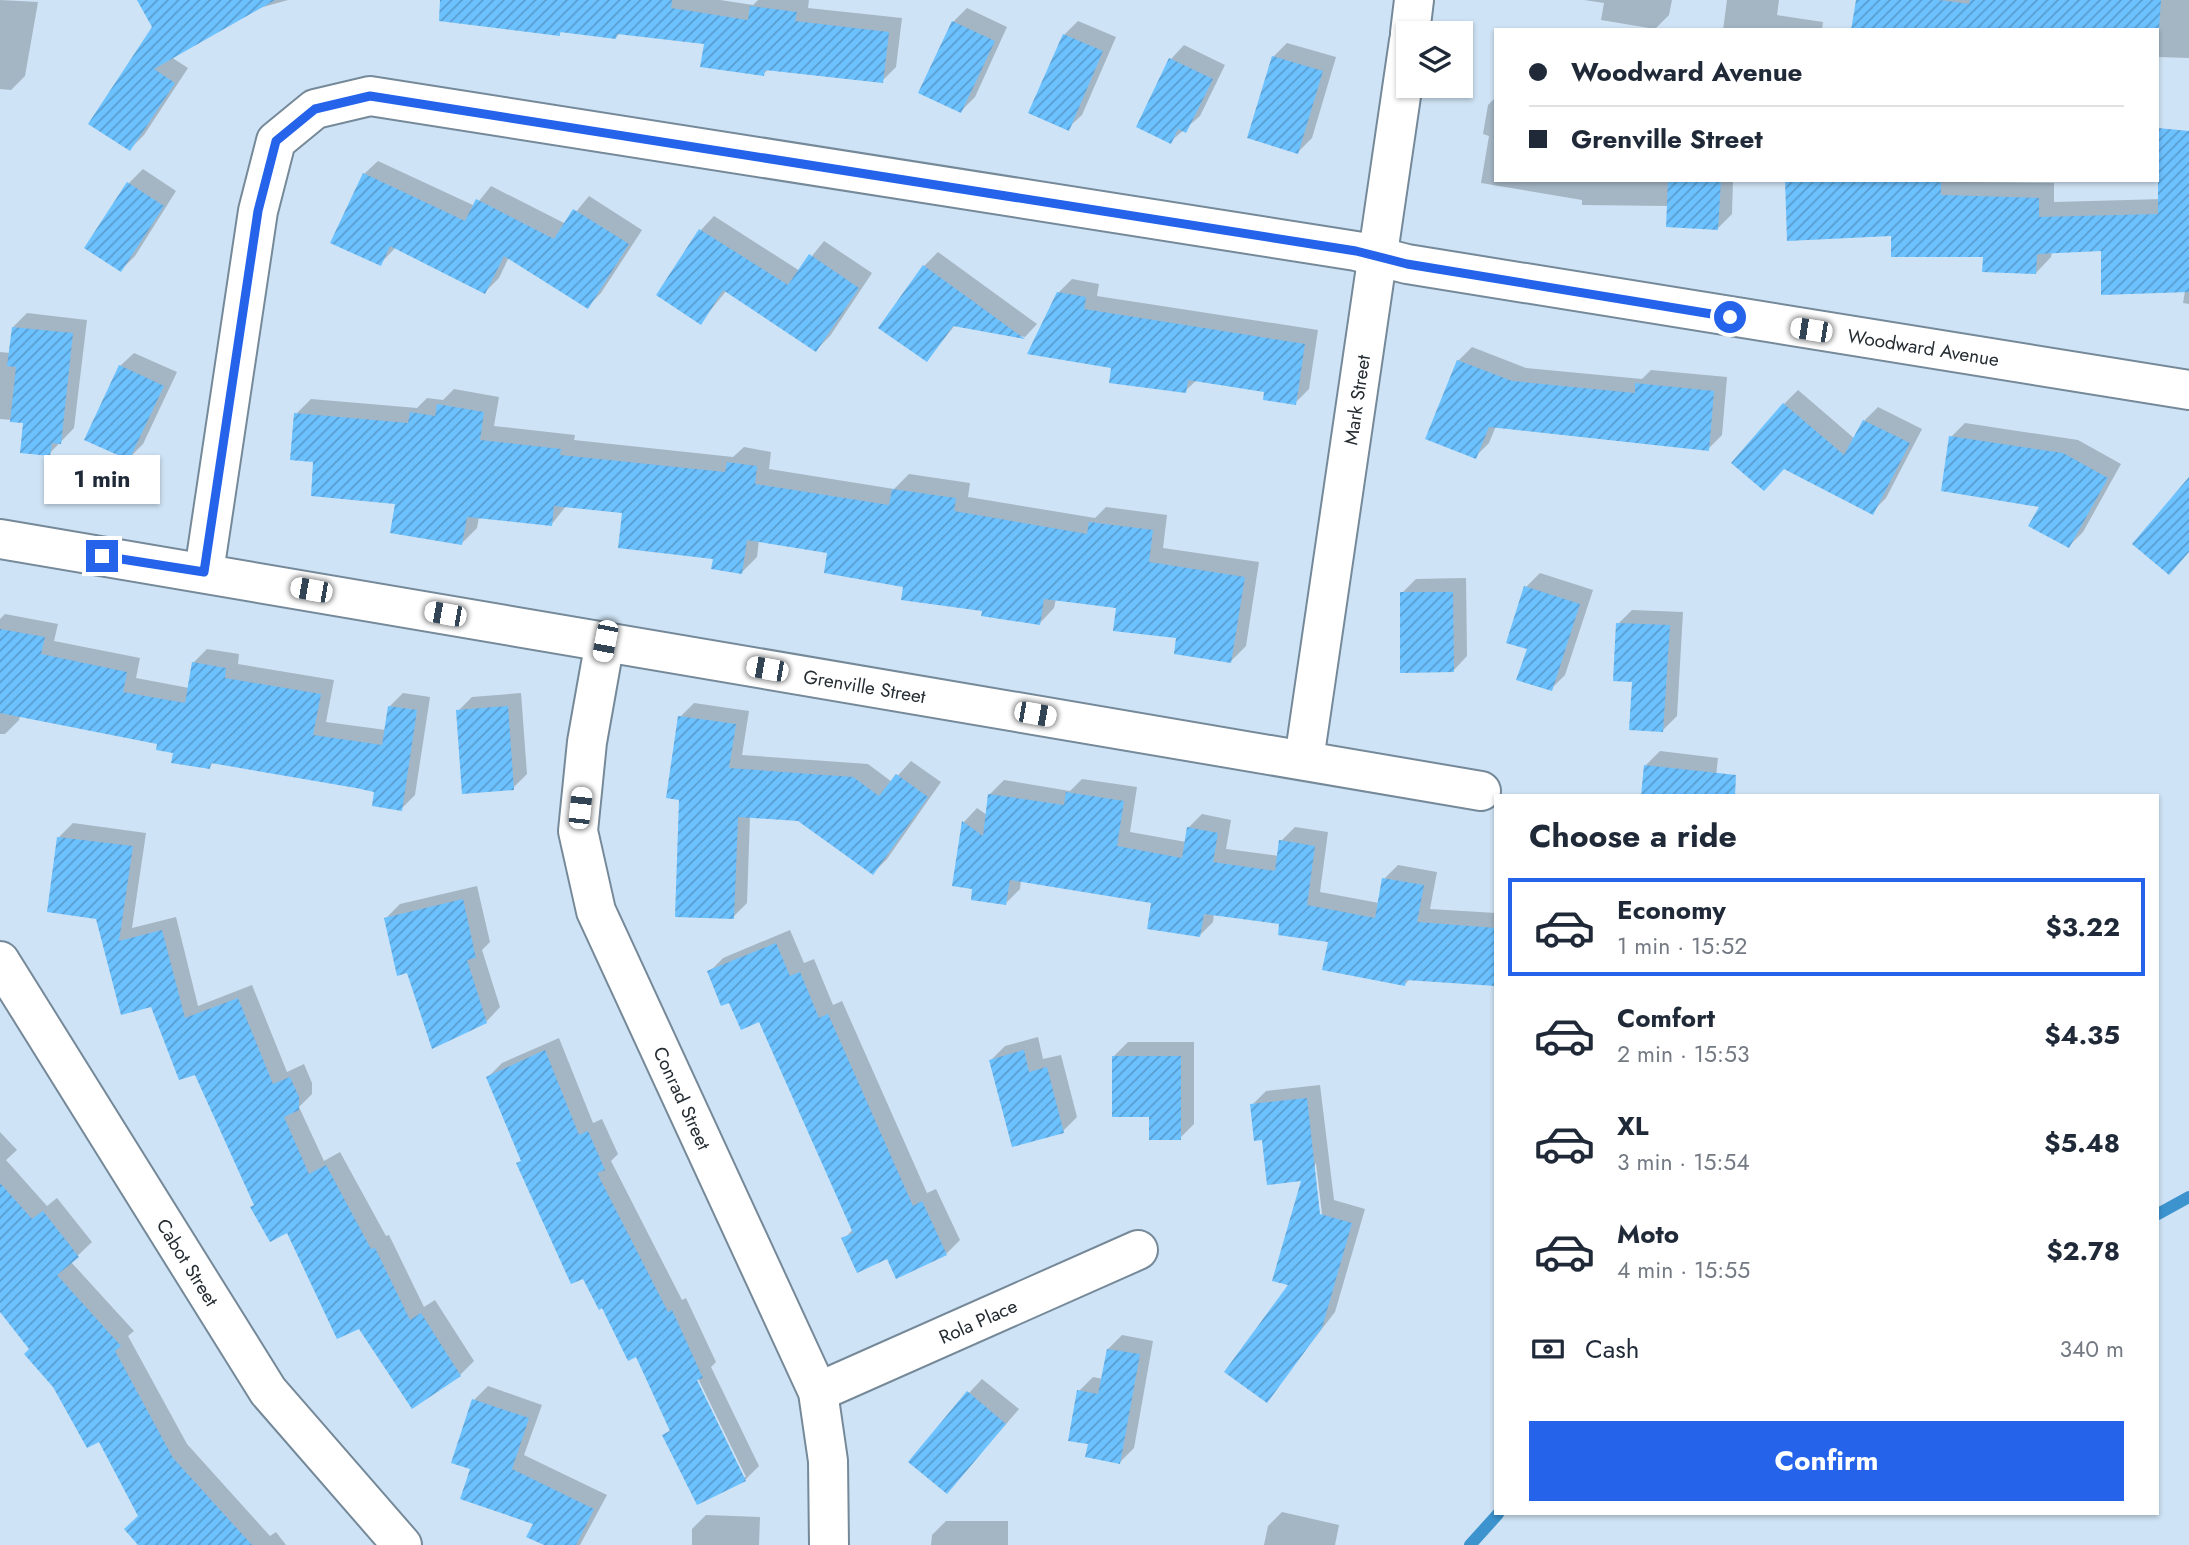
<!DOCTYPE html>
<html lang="en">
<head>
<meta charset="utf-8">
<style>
	body { margin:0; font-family:Jost,sans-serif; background:#f6f6f7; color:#1f2937; height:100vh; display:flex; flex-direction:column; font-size:26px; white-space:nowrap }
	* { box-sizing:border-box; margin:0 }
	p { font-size:23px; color:#747a83 }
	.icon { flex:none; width:38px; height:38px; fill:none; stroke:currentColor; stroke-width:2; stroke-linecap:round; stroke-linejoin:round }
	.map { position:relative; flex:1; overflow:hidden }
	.drawer { position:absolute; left:1494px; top:794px; width:665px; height:721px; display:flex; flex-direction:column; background:#fff; border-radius:0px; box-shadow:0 2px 5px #0004 }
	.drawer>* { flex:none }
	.hud { position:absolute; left:1494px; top:28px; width:665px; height:154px; border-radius:0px; box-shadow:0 2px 5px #0004; display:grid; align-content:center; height:154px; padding:0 35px; background:#fff }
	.buttons { position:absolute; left:1396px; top:21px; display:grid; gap:14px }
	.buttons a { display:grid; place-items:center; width:77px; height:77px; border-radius:0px; background:#fff; box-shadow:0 2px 5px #0004; font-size:35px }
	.end { position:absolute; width:32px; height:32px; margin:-16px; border:9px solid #2563eb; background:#fff; box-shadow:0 0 0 4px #fff }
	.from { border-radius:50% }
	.bubble { position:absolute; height:49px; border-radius:0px; background:#fff; box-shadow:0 2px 5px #0004; font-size:23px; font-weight:700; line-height:49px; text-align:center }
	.car { position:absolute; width:21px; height:42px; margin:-21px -10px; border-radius:9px; box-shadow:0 0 5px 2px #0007; background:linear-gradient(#fff 24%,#345 0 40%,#fff 0 76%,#345 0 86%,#fff 0) }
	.hud b { display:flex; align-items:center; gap:24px; height:66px; font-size:26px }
	.hud b+b { border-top:2px solid #e0e1e3 }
	.hud i { width:18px; height:18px; background:#1f2937 }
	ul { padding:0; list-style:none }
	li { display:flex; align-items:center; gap:21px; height:98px; margin:0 14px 10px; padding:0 21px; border:4px solid transparent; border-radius:0px }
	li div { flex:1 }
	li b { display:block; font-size:26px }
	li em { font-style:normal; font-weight:700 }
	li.selected { border-color:#2563eb }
	li>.icon { width:63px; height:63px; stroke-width:1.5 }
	h2 { padding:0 35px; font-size:32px; line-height:84px }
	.pay { display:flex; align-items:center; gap:18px; height:77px; padding:0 35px; font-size:26px }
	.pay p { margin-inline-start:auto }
	.primary-button { display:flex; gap:14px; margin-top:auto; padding:14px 35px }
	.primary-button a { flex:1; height:80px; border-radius:0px; background:#2563eb; color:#fff; font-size:28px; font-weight:700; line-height:80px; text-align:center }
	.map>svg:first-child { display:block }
	.shadow { fill:#0003; fill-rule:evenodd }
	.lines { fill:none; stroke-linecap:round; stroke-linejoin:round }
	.stream { stroke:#3c93ce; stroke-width:12 }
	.building { fill:url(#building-hatch) }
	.minor-casing { stroke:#758999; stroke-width:42 }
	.minor { stroke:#fff; stroke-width:38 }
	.route { stroke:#2563eb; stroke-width:9 }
	.labels { text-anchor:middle; stroke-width:5; stroke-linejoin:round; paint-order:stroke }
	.street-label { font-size:19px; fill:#242c32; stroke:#cee3f5 }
</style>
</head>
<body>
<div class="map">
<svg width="2189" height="1545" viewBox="0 0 2189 1545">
	<defs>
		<pattern id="building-hatch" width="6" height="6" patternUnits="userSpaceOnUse" patternTransform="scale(1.75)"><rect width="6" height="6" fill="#6cc1ff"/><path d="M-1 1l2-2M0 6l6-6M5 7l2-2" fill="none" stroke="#599dcf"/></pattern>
	</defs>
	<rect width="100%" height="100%" fill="#cee3f5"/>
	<!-- shadow -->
	<g class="shadow">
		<polygon points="0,0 38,2 25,76 11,90 0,89"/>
		<polygon points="142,0 288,0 256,9 171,57 188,68 144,135 130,149 154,27"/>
		<polygon points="470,0 720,0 753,5 758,0 809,0 808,8 902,18 896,67 882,81 769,69 763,74 706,43 620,33 616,37 562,31 559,34"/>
		<polygon points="1584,0 1672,0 1669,15 1655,29 1601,20 1604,3"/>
		<polygon points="1727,0 1779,0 1777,15 1823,22 1822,30 1723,30"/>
		<polygon points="1857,0 2189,0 2189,58 2158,57 2158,30"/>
		<polygon points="967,8 1007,27 975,97 961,111 953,22"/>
		<polygon points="1078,21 1116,37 1082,115 1068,128 1064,35"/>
		<polygon points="1287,43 1336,57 1312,138 1298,152 1273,57"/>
		<polygon points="1184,45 1225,65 1200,116 1170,142 1171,59"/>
		<polygon points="1496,97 1496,180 1733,180 1732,214 1718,228 1669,206 1582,205 1582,200 1481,183 1489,136 1483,134 1488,105"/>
		<polygon points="378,161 475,206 491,186 566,224 589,196 642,230 601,293 588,306 509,257 499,278 485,292 396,247 380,264 364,174"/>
		<polygon points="143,169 176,191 135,256 121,270 87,247 129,183"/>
		<polygon points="1787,180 2054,183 2054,202 2164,199 2189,230 2189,304 2183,303 2185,291 2103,249 2052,252 2051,257 2036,273 1984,255 1892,235"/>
		<polygon points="714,216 800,271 824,241 872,273 830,336 816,350 727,290 701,322 701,230"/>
		<polygon points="938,252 1037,324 1025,337 956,324 927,360 924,266"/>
		<polygon points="1072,279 1099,284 1097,296 1318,330 1309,389 1295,403 1266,390 1197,380 1185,391 1113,367 1058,293"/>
		<polygon points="27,313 87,320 74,428 49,454 25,421 0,419 0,352 10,353 13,327"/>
		<polygon points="1472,347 1526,368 1642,379 1651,370 1727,377 1722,435 1708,449 1496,426 1489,443 1475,457 1458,361"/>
		<polygon points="134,353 177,372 143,444 129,458 120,366"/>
		<polygon points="454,389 499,397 494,426 575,435 574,440 733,457 744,447 771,452 769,469 894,489 909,474 970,483 968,497 1095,518 1106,507 1167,515 1163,548 1259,562 1246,646 1231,661 1118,607 1056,599 1054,608 1039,624 905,585 829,552 759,540 757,557 742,572 624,511 567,505 551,525 479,517 477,528 462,543 397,502 315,460 296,414 311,399 417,408 427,398 443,400"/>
		<polygon points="1798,390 1855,439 1864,421 1878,407 1922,429 1886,498 1872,512 1785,468 1784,404"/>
		<polygon points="1965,423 2078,440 2121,464 2083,532 2069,546 2042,505 1951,437"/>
		<polygon points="1540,573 1593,590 1565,675 1551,689 1526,587"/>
		<polygon points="1466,578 1467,656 1453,671 1402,593 1416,579"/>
		<polygon points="1632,610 1683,612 1677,716 1663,730 1634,681 1618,624"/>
		<polygon points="5,614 58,624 54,641 140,658 136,678 189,688 193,663 207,649 239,654 238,664 334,680 326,722 386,730 389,707 403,693 430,697 415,795 401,809 376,791 214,762 209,767 159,743 20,715 19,720 5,734 0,734 0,619"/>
		<polygon points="521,693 527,774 513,788 458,711 472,697"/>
		<polygon points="694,703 749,711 742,755 868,764 892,782 911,761 941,782 887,859 873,873 799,820 750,816 747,903 733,917 681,799 680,717"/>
		<polygon points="1660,751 1718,758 1714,794 1643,796 1646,765"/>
		<polygon points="1082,779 1137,787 1130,832 1186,842 1188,828 1202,814 1231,820 1226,849 1279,856 1281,841 1295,827 1328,832 1320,892 1379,903 1384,879 1398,865 1437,872 1430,909 1496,913 1496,983 1410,979 1405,984 1330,941 1281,923 1214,914 1213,922 1199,936 1153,901 1021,880 1020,889 1006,903 974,887 954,885 964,822 977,808 987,815 990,794 1004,780 1070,791"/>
		<polygon points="73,823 146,833 132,928 176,917 198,1006 252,985 287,1072 304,1064 312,1083 312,1094 299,1107 324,1161 340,1152 386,1236 389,1235 424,1307 435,1300 474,1361 460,1375 412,1406 360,1326 288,1230 255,1204 196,1073 97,917 59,837"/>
		<polygon points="477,886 490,942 482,950 500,1007 486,1022 409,971 386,918 400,904"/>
		<polygon points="790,930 804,963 814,959 833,1005 842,1001 927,1193 936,1189 960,1240 946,1254 888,1256 844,1239 853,1229 760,1020 730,1001 709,972 723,958"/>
		<polygon points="1038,1037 1043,1059 1061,1055 1077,1117 1063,1131 991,1060 1005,1046"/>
		<path d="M559,1038L593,1123L602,1119L618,1154L611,1161L682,1300L686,1298L716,1362L711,1367L759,1466L745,1480L664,1435L671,1429L637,1355L603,1305L518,1164L522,1160L488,1077L502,1063ZM695,1372L746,1477H742L691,1373Z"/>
		<polygon points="1128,1042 1194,1042 1194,1124 1180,1138 1151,1115 1114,1056"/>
		<path d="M1320,1085L1334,1200L1365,1209L1335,1312L1267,1400L1291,1284L1304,1179L1263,1138L1252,1105L1266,1091ZM1316,1163L1323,1222L1320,1223L1313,1169Z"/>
		<polygon points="0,1132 17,1150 6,1160 47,1206 57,1198 92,1242 71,1262 134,1331 128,1336 187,1444 270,1536 276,1532 286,1545 141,1545 140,1515 100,1440 0,1309"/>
		<polygon points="1122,1335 1153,1341 1134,1448 1120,1462 1090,1443 1079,1391 1093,1377 1103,1379 1108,1349"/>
		<polygon points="982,1379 1019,1409 947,1492 969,1393"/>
		<polygon points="488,1386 542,1405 524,1455 607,1495 580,1545 548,1545 535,1523 472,1468 474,1400"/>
		<polygon points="1282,1512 1339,1525 1335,1545 1264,1545 1268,1526"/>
		<polygon points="706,1515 760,1517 759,1545 692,1545 692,1529"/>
		<polygon points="946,1521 1008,1521 1008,1545 931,1545 932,1535"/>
	</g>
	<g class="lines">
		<!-- stream -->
		<g class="stream">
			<polyline points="2158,1214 2189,1197"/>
			<polyline points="1470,1545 1498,1514"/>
		</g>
	</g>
	<!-- building -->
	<g class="building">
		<polygon points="137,0 275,0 154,69 175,83 130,151 88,124 152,27"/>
		<polygon points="440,0 672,0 671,8 748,20 750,6 797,12 795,21 889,32 883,83 765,70 764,76 700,67 704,44 617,34 616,39 560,32 560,36 439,21"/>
		<polygon points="1856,0 1939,0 1969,4 1970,0 2161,0 2159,30 1851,30"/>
		<polygon points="952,21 995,41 961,113 918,93"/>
		<polygon points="1063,34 1103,51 1069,131 1028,113"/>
		<polygon points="1272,56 1323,71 1298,154 1247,138"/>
		<polygon points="1169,58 1213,79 1186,133 1178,129 1171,144 1136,127"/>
		<polygon points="2158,128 2189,131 2189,292 2101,295 2101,251 2037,254 2036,274 1982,272 1983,257 1891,257 1891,236 1787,241 1785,180 1941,180 1941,195 2039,198 2039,217 2158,214"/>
		<polygon points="363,173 465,221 476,199 554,239 573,209 629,244 588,309 504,256 485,294 390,246 381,266 330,243"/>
		<polygon points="1668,180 1721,180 1718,230 1666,227"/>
		<polygon points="127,182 164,206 121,272 84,248"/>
		<polygon points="699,229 788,285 809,254 859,288 816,352 723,290 701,325 656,295"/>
		<polygon points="923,265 1025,339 953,326 927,362 878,328"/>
		<polygon points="1057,292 1086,297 1084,309 1305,344 1296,405 1263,400 1264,392 1188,380 1186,393 1109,383 1111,368 1027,354"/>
		<polygon points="12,327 73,333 61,444 52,443 50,456 20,453 23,423 10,422 16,367 7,366"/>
		<polygon points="1457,360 1512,381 1635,393 1635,383 1714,391 1709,451 1489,427 1476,459 1425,439"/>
		<polygon points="119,365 164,386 129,460 84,440"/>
		<polygon points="1783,403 1844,455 1863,420 1910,443 1873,515 1784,469 1764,491 1731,463"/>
		<polygon points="437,404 484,412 480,440 561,449 560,455 725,472 727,462 757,466 755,484 889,505 892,489 956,498 954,511 1087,534 1089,522 1153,530 1149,562 1245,577 1231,663 1174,654 1176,638 1113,631 1116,608 1044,599 1040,625 981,616 982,611 901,600 903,587 824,573 827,553 747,540 742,574 711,569 713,559 618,548 622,513 554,506 552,526 467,517 462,545 390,533 395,504 311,496 313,462 290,460 294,413 408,423 410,412 435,416"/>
		<polygon points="1949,436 2063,453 2108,478 2069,548 2028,526 2039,507 1941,491"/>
		<polygon points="2189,477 2189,552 2169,575 2132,544"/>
		<polygon points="1524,586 1580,604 1552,691 1516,680 1527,649 1506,643"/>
		<polygon points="1400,592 1453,592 1454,672 1400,673"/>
		<polygon points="1616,623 1670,625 1663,732 1629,730 1632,682 1613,681"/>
		<polygon points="0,629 45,637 41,654 127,672 123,692 185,703 192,662 226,668 225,678 321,694 313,735 382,745 388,706 417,710 402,811 372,806 374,792 356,788 211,763 210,769 171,763 173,753 156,750 157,744 0,713"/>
		<polygon points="508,706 514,790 462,794 456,710"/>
		<polygon points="678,716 736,724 729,768 853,777 879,796 896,774 928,797 873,875 798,821 738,817 734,919 675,917 679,800 666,798"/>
		<polygon points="1644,765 1736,775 1735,796 1641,796"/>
		<polygon points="1066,792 1124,801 1117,846 1182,858 1187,827 1218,833 1213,862 1275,871 1279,840 1315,846 1307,905 1375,918 1382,878 1424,885 1417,922 1496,928 1496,986 1406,980 1405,986 1322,970 1328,942 1278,935 1279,924 1204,914 1200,937 1147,929 1151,903 1010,880 1006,905 971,900 972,889 952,886 962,821 983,836 988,794 1064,805"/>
		<polygon points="57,837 133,846 119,941 162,930 185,1018 238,998 273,1084 290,1077 299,1097 299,1110 284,1117 309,1174 326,1165 371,1249 375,1248 410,1320 421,1313 461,1376 412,1409 359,1329 337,1339 287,1233 270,1242 250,1207 254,1205 195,1075 179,1080 151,1007 121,1015 96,919 47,912"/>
		<polygon points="463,899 476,958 467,960 487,1023 432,1049 407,973 397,976 384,918"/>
		<polygon points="776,943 790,976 800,972 819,1018 828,1014 913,1206 922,1201 947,1255 896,1279 887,1259 857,1273 841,1238 853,1233 759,1022 741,1030 729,1003 721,1006 707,971"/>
		<polygon points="545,1050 579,1135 588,1131 605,1170 597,1173 668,1312 672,1310 703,1378 697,1380 746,1481 697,1505 662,1435 670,1431 636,1357 628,1361 602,1308 599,1310 583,1279 571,1284 516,1163 521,1161 486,1077"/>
		<polygon points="1024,1050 1029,1072 1047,1067 1064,1133 1012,1147 989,1060"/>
		<polygon points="1112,1056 1181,1056 1181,1140 1149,1140 1149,1117 1112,1117"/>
		<polygon points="1307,1098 1320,1214 1352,1223 1322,1328 1267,1403 1224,1372 1288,1285 1272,1281 1301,1181 1267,1185 1262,1140 1254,1141 1250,1104"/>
		<polygon points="0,1183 32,1219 43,1211 79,1257 57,1275 121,1346 115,1351 173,1458 252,1545 138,1545 124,1529 138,1516 99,1442 87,1448 53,1387 24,1354 29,1349 0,1312"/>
		<polygon points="1107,1349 1140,1354 1120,1464 1085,1457 1088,1444 1068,1441 1077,1390 1098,1394"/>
		<polygon points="967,1391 1006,1424 947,1494 908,1462"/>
		<polygon points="472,1399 529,1418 512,1469 594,1509 576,1545 544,1545 526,1537 533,1524 460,1499 470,1469 451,1463"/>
	</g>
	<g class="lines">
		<!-- minor casing -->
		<g class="minor-casing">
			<g id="minor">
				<polyline points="1410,33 1414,0"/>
				<path id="s1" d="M0,539L1481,791"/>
				<path id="s2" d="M204,572L258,211L276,141L315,109L370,96L1356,251L1407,264L2189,390"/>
				<path id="s3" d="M605,641L587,742L578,831L596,911L818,1392L828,1461L829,1545"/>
				<path id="s4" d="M1304,760L1409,41"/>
				<path id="s5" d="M0,961L268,1391L402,1545"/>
				<path id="s6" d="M818,1392L1138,1250"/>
			</g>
		</g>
		<!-- minor -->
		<use href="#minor" class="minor"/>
	</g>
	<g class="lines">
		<!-- route -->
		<polyline class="route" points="102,556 204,572 258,211 276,141 315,109 370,96 1356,251 1407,264 1730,317"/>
	</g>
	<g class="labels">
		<!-- street labels -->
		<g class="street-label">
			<text dy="7" stroke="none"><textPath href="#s2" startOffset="2118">Woodward Avenue</textPath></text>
			<text dy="7" stroke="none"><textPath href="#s4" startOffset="364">Mark Street</textPath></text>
			<text dy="7" stroke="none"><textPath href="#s1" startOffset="877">Grenville Street</textPath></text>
			<text dy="7" stroke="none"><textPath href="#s3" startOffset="480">Conrad Street</textPath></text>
			<text dy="7" stroke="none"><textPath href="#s5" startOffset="355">Cabot Street</textPath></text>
			<text dy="7" stroke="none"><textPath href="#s6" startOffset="175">Rola Place</textPath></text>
		</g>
	</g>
</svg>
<div class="buttons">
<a><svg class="icon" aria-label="layers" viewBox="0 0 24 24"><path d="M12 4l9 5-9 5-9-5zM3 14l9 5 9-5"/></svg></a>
</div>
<i class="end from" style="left:1730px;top:317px"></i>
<i class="end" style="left:102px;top:556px"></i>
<div class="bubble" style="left:44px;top:455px;width:116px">1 min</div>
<i class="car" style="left:1811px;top:330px;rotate:279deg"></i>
<i class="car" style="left:311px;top:590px;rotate:280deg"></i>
<i class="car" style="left:445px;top:614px;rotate:280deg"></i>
<i class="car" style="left:605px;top:641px;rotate:191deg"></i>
<i class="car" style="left:767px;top:669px;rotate:280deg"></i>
<i class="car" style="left:1035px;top:714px;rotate:100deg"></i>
<i class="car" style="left:580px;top:808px;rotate:6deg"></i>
<div class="hud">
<b><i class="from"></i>Woodward Avenue</b>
<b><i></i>Grenville Street</b>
</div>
<section class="drawer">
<h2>Choose a ride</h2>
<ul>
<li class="selected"><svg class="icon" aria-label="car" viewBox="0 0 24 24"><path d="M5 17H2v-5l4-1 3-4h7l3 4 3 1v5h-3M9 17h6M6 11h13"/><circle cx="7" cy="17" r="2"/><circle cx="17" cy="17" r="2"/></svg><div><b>Economy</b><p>1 min · 15:52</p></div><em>$3.22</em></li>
<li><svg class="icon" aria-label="car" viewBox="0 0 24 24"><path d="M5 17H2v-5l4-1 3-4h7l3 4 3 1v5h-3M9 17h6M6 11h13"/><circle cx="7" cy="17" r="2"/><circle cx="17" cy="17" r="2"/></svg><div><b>Comfort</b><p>2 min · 15:53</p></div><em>$4.35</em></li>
<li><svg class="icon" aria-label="car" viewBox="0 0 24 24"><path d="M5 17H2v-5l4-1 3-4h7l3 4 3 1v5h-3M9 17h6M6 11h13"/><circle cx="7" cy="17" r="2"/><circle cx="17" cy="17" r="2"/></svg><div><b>XL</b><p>3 min · 15:54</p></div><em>$5.48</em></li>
<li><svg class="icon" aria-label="car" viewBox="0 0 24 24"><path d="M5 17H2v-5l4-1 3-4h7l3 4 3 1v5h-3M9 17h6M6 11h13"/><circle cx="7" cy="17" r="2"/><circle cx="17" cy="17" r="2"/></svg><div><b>Moto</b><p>4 min · 15:55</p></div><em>$2.78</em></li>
</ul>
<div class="pay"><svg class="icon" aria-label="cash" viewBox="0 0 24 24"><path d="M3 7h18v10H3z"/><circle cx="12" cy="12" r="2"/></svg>Cash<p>340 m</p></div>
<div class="primary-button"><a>Confirm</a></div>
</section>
</div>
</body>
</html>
